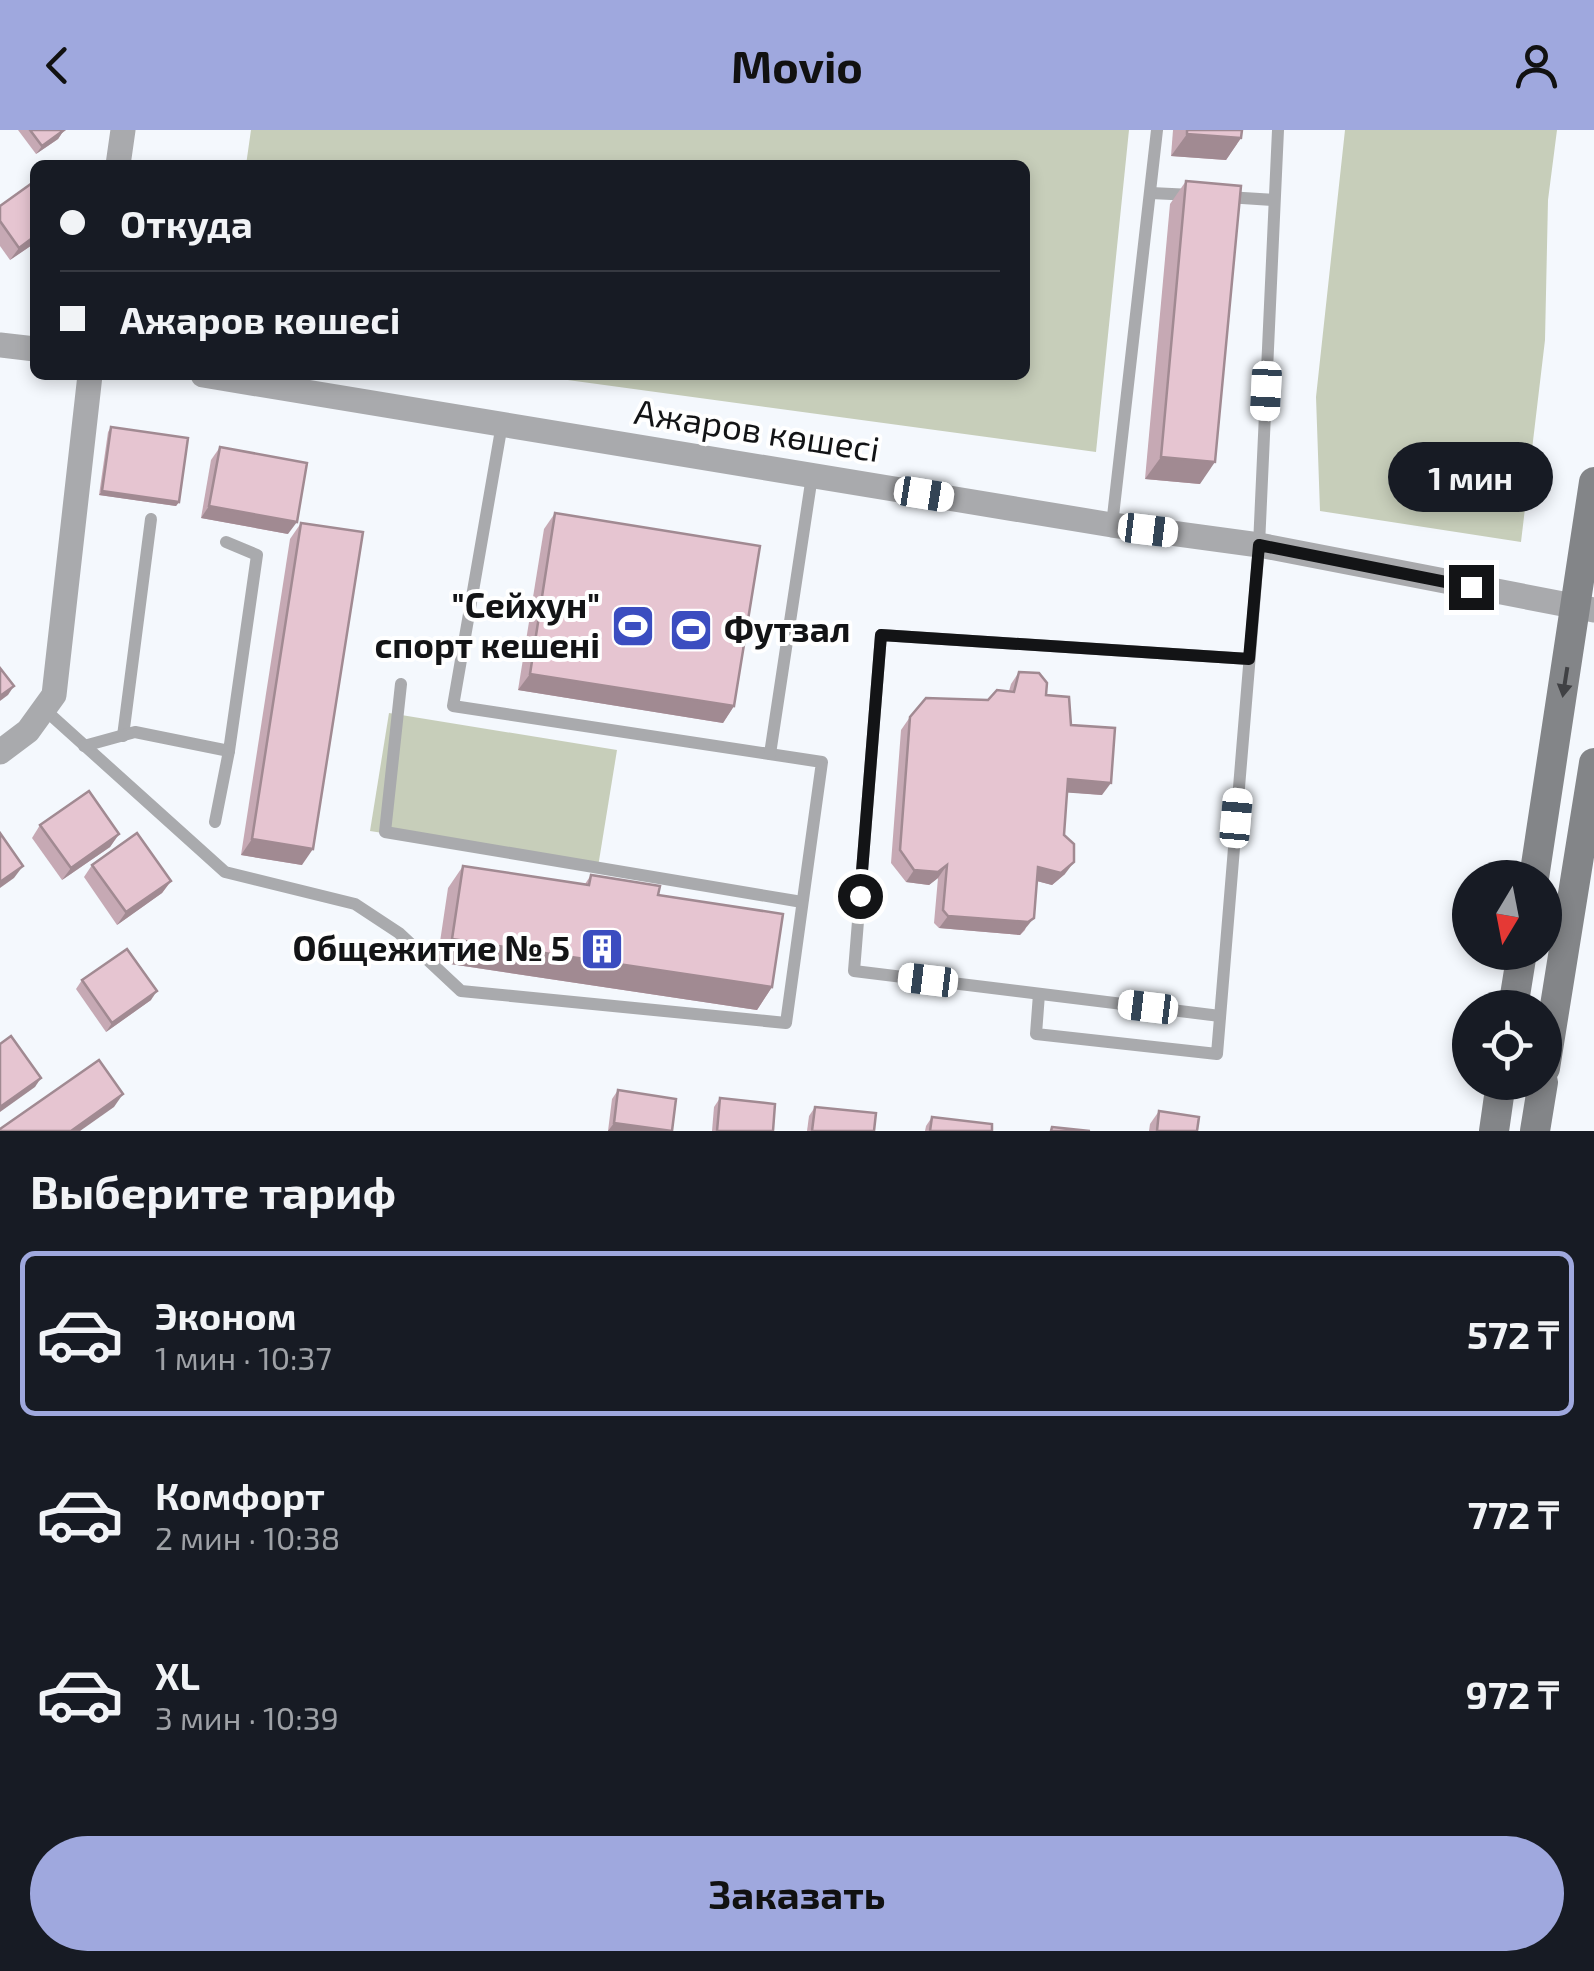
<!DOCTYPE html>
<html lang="ru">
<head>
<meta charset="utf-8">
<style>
	body { margin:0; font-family:"Exo 2",sans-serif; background:#242831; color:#f1f3f6; height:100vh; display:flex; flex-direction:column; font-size:38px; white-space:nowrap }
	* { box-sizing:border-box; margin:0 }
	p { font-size:32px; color:#9ea1a6 }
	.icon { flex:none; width:55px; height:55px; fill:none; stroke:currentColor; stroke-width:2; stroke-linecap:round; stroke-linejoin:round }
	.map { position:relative; height:1001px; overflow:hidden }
	.details { display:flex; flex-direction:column; background:#171b24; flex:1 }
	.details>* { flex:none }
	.top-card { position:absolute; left:30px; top:30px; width:1000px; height:220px; border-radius:15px; box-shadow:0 5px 15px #0003; display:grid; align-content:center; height:220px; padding:0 30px; background:#171b24 }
	.needle { width:65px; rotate:190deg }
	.tools { position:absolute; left:1452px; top:730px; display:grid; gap:20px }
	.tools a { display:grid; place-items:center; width:110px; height:110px; border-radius:50%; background:#171b24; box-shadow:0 5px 15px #0003; font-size:50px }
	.end { position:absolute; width:45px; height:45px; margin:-22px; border:12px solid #131416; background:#fff; box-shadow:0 0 0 5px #fff }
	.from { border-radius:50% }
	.bubble { position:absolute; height:70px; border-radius:35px; background:#171b24; box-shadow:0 5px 15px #0003; font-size:32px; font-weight:700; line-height:70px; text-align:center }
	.car { position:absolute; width:30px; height:60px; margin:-30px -15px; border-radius:12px; box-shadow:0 0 8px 2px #0007; background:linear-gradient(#fff 24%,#345 0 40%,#fff 0 76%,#345 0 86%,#fff 0) }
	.top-card b { display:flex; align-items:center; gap:35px; height:95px; font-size:38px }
	.top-card b+b { border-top:2px solid #363941 }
	.top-card i { width:25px; height:25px; background:#f1f3f6 }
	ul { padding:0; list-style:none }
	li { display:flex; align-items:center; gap:30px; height:165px; margin:0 20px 15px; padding:0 10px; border:5px solid transparent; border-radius:15px }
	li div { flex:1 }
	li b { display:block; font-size:38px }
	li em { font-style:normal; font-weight:700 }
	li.on { border-color:#9fa8de }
	li>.icon { width:90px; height:90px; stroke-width:1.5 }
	h2 { padding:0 30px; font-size:45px; line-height:120px }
	.cta { display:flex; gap:20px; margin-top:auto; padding:20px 30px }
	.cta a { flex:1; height:115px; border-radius:60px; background:#9fa8de; color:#111; font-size:40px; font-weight:700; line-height:115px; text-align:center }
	header { display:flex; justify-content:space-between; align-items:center; height:130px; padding:0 30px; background:#9fa8de; color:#111; font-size:45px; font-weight:700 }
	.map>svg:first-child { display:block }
	.green { fill:#c7ceba }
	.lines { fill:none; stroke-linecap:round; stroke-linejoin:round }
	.service { stroke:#a9aaad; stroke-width:12 }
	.minor { stroke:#a9aaad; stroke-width:25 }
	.secondary { stroke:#838588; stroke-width:30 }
	.wall { fill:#c6a9b4 }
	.shaded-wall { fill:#a18a92 }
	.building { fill:#e6c5d1; stroke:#a18a92; stroke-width:2.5 }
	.oneway { fill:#404144 }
	.route { stroke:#131416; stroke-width:12 }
	.labels { text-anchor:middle; stroke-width:8; stroke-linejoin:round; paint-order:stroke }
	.street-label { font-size:35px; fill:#131416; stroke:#fff }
	.poi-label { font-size:35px; font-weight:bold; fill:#131416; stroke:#fff; text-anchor:end }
</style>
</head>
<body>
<header><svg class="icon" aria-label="back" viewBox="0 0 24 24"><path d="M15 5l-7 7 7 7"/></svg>Movio<svg class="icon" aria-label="person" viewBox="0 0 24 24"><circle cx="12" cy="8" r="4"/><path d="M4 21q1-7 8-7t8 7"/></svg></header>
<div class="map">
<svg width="1594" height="1001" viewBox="0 0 1594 1001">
	<rect width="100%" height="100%" fill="#f4f8fd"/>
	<!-- green -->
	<g class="green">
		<polygon points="251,0 1129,0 1096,322 531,245 1025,245 1025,35 246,35"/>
		<polygon points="1345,0 1557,0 1548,70 1545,210 1521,412 1320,381 1316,267"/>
		<polygon points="389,583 617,620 598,737 370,701"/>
	</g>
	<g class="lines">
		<!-- service -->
		<g class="service">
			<polyline points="1151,63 1192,65"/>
			<polyline points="1227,67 1274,70"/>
			<polyline points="1112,395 1157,0"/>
			<polyline points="401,554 385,702 802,772"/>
			<polyline points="44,579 225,742 355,774 399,803 461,861 786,893 822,632 453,576 502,294"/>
			<polyline points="123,606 151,389"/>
			<polyline points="84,616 135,602 229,621 257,425 226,412"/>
			<polyline points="770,624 812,346"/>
			<polyline points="215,692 229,621"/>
			<polyline points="1039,864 1036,904 1217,924 1259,415 1278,0"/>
			<polyline points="1220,886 854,841 881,505 1249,529"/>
		</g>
		<!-- minor -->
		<g class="minor">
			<polyline points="118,35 123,0"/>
			<polyline points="0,215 35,219"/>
			<polyline points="203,245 1112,395 1259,415 1594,480"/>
			<polyline points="0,622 28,601 54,565 90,245"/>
		</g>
		<!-- secondary -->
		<g class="secondary">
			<polyline points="1534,748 1594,352"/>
			<polyline points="1513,878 1522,822"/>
			<polyline points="1545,938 1594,633"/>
			<polyline points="1494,1001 1501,952"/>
			<polyline points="1535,1001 1543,952"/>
		</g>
	</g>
	<!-- wall -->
	<g class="wall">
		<polygon points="18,0 64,0 58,9 36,24"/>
		<polygon points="1173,0 1242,0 1241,8 1226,30 1171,26"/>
		<polygon points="1186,51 1200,354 1145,349 1170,74"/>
		<polygon points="0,76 35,113 10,130 0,116"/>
		<polygon points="111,297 179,372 176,376 99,365 108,302"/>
		<polygon points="220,317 288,404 201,388 211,330"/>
		<polygon points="555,383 734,576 723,593 518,560 544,399"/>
		<polygon points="301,393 302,735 241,725 290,409"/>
		<polygon points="1019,542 1046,565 1071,595 1102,665 1067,662 1064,705 1065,744 1052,755 1037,751 1025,800 1020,805 939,798 934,793 938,748 929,755 906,752 891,733 901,600 910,587 988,570 1009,561 1011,554"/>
		<polygon points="40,695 119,704 110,717 62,750 32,708"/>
		<polygon points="92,735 171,751 162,763 117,795 84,747"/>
		<polygon points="463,736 585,754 591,745 658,765 772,857 757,880 437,832 448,758"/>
		<polygon points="82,850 151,870 106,902 76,859"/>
		<polygon points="618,960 672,1001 608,1001 612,969"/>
		<polygon points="720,968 773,1001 712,1001 714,977"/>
		<polygon points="815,977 874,1001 807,1001 809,986"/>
		<polygon points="1159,981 1197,1001 1149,1001 1150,994"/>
		<polygon points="932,987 992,1001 925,1001 926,996"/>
	</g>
	<!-- shaded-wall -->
	<g class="shaded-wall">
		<polygon points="64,0 58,9 36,24 42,16"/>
		<polygon points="1187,4 1241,8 1226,30 1171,26"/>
		<polygon points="35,106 35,113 10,130 19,118"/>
		<polygon points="1161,327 1215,332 1200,354 1145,349"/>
		<polygon points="102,361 179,372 176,376 99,365"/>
		<polygon points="209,376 297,392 288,404 201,388"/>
		<polygon points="530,544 734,576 723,593 518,560"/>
		<polygon points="14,556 8,565 0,571 0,566"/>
		<polygon points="1068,649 1111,653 1102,665 1059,662"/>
		<polygon points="119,704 110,717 62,750 71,738"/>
		<polygon points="252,709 313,719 302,735 241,725"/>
		<polygon points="1074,732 1065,744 1052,755 1029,749 1038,737"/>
		<polygon points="947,735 938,748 929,755 906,752 914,740"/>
		<polygon points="23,736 14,748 0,758 0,752"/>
		<polygon points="171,751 162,763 117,795 126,782"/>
		<polygon points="948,786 1034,788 1020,805 939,798"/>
		<polygon points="452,809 772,857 757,880 437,832"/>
		<polygon points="157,861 151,870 106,902 112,893"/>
		<polygon points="41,948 35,957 0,982 0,977"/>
		<polygon points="123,964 114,977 80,1001 71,1001"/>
		<polygon points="614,993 672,1001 608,1001"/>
	</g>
	<!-- building -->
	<g class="building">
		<polygon points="30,0 64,0 42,16"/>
		<polygon points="1187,0 1242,0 1241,8 1187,4"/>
		<polygon points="35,51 35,106 19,118 0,91 0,76"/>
		<polygon points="1186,51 1241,56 1215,332 1161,327"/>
		<polygon points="111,297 188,308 179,372 102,361"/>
		<polygon points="220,317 307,333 297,392 209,376"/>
		<polygon points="555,383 760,416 734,576 530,544"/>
		<polygon points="301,393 363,402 313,719 252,709"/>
		<polygon points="0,538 14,556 0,566"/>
		<polygon points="1019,542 1039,543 1047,553 1046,565 1069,567 1071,595 1115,598 1111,653 1068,649 1064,705 1074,714 1074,732 1061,743 1038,737 1034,788 1028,792 948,786 943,780 947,735 938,742 914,740 900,720 910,587 926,568 988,570 997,560 1014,562"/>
		<polygon points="89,661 119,704 71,738 40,695"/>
		<polygon points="0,703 23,736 0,752"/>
		<polygon points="137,703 171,751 126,782 92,735"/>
		<polygon points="463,736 589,755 591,745 660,756 658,765 783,784 772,857 452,809"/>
		<polygon points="127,819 157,861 112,893 82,850"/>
		<polygon points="11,906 41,948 0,977 0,914"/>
		<polygon points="99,930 123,964 71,1001 0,1001 0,999"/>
		<polygon points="618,960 676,969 672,1001 614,993"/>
		<polygon points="720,968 775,974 773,1001 717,1001"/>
		<polygon points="815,977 876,983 874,1001 812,1001"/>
		<polygon points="1159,981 1199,987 1197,1001 1157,1001"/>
		<polygon points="932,987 992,994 992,1001 930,1001"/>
		<polygon points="1052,997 1090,1001 1051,1001"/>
	</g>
	<!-- one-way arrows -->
	<defs><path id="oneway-solid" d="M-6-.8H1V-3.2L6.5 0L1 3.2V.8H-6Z" transform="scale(2.5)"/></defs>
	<use class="oneway" href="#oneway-solid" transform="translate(1565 552) rotate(99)"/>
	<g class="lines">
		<!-- route -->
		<polyline class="route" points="860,766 881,505 1249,529 1259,415 1471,457"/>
	</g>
	<!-- icons -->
	<defs>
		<g id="stadium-square" transform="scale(2.25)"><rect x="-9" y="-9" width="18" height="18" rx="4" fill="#3b4dc0" stroke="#fff"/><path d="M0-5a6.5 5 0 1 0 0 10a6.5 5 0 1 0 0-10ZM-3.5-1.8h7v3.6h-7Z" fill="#fff"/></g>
		<g id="building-square" transform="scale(2.25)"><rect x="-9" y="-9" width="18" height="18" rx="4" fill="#3b4dc0" stroke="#fff"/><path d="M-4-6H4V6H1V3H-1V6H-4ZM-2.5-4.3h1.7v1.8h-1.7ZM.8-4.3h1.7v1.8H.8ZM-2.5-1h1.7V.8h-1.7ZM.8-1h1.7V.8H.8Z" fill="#fff"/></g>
	</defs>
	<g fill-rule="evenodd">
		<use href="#stadium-square" x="633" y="496"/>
		<use href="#stadium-square" x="691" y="500"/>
		<use href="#building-square" x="602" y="819"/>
	</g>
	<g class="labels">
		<!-- street labels -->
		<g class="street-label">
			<text transform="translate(757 301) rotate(9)" y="12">Ажаров көшесі</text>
		</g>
		<!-- poi labels -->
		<g class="poi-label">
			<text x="600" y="488">"Сейхун"<tspan x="600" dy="40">спорт кешені</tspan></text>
			<text x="724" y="512" text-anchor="start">Футзал</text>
			<text x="570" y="831">Общежитие № 5</text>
		</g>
	</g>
</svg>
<div class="tools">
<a><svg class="needle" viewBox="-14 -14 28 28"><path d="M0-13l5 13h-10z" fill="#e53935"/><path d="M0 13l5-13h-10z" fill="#9ea1a6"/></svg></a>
<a><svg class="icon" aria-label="locate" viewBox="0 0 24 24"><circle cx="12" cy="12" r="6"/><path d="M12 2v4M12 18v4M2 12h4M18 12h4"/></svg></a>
</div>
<i class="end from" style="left:860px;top:766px"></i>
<i class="end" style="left:1471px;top:457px"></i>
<div class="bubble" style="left:1388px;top:312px;width:165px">1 мин</div>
<i class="car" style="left:1266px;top:261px;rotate:183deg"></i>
<i class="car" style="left:924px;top:364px;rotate:99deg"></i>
<i class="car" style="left:1148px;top:400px;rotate:97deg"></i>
<i class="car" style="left:1236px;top:688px;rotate:5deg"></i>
<i class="car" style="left:928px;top:850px;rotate:277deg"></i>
<i class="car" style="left:1148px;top:877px;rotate:277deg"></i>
<div class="top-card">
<b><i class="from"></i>Откуда</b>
<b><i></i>Ажаров көшесі</b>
</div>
</div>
<section class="details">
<h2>Выберите тариф</h2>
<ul>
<li class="on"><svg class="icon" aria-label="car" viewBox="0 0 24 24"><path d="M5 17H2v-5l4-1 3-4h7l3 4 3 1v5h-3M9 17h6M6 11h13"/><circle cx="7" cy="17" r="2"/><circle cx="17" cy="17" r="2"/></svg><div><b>Эконом</b><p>1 мин · 10:37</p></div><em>572 ₸</em></li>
<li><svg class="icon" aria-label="car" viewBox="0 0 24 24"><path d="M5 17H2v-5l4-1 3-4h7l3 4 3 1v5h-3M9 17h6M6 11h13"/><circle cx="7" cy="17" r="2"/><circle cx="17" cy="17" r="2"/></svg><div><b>Комфорт</b><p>2 мин · 10:38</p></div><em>772 ₸</em></li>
<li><svg class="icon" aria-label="car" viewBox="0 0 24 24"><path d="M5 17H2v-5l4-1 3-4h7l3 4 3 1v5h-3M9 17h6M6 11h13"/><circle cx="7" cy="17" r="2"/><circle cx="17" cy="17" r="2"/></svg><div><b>XL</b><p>3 мин · 10:39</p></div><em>972 ₸</em></li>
</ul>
<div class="cta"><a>Заказать</a></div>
</section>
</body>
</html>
